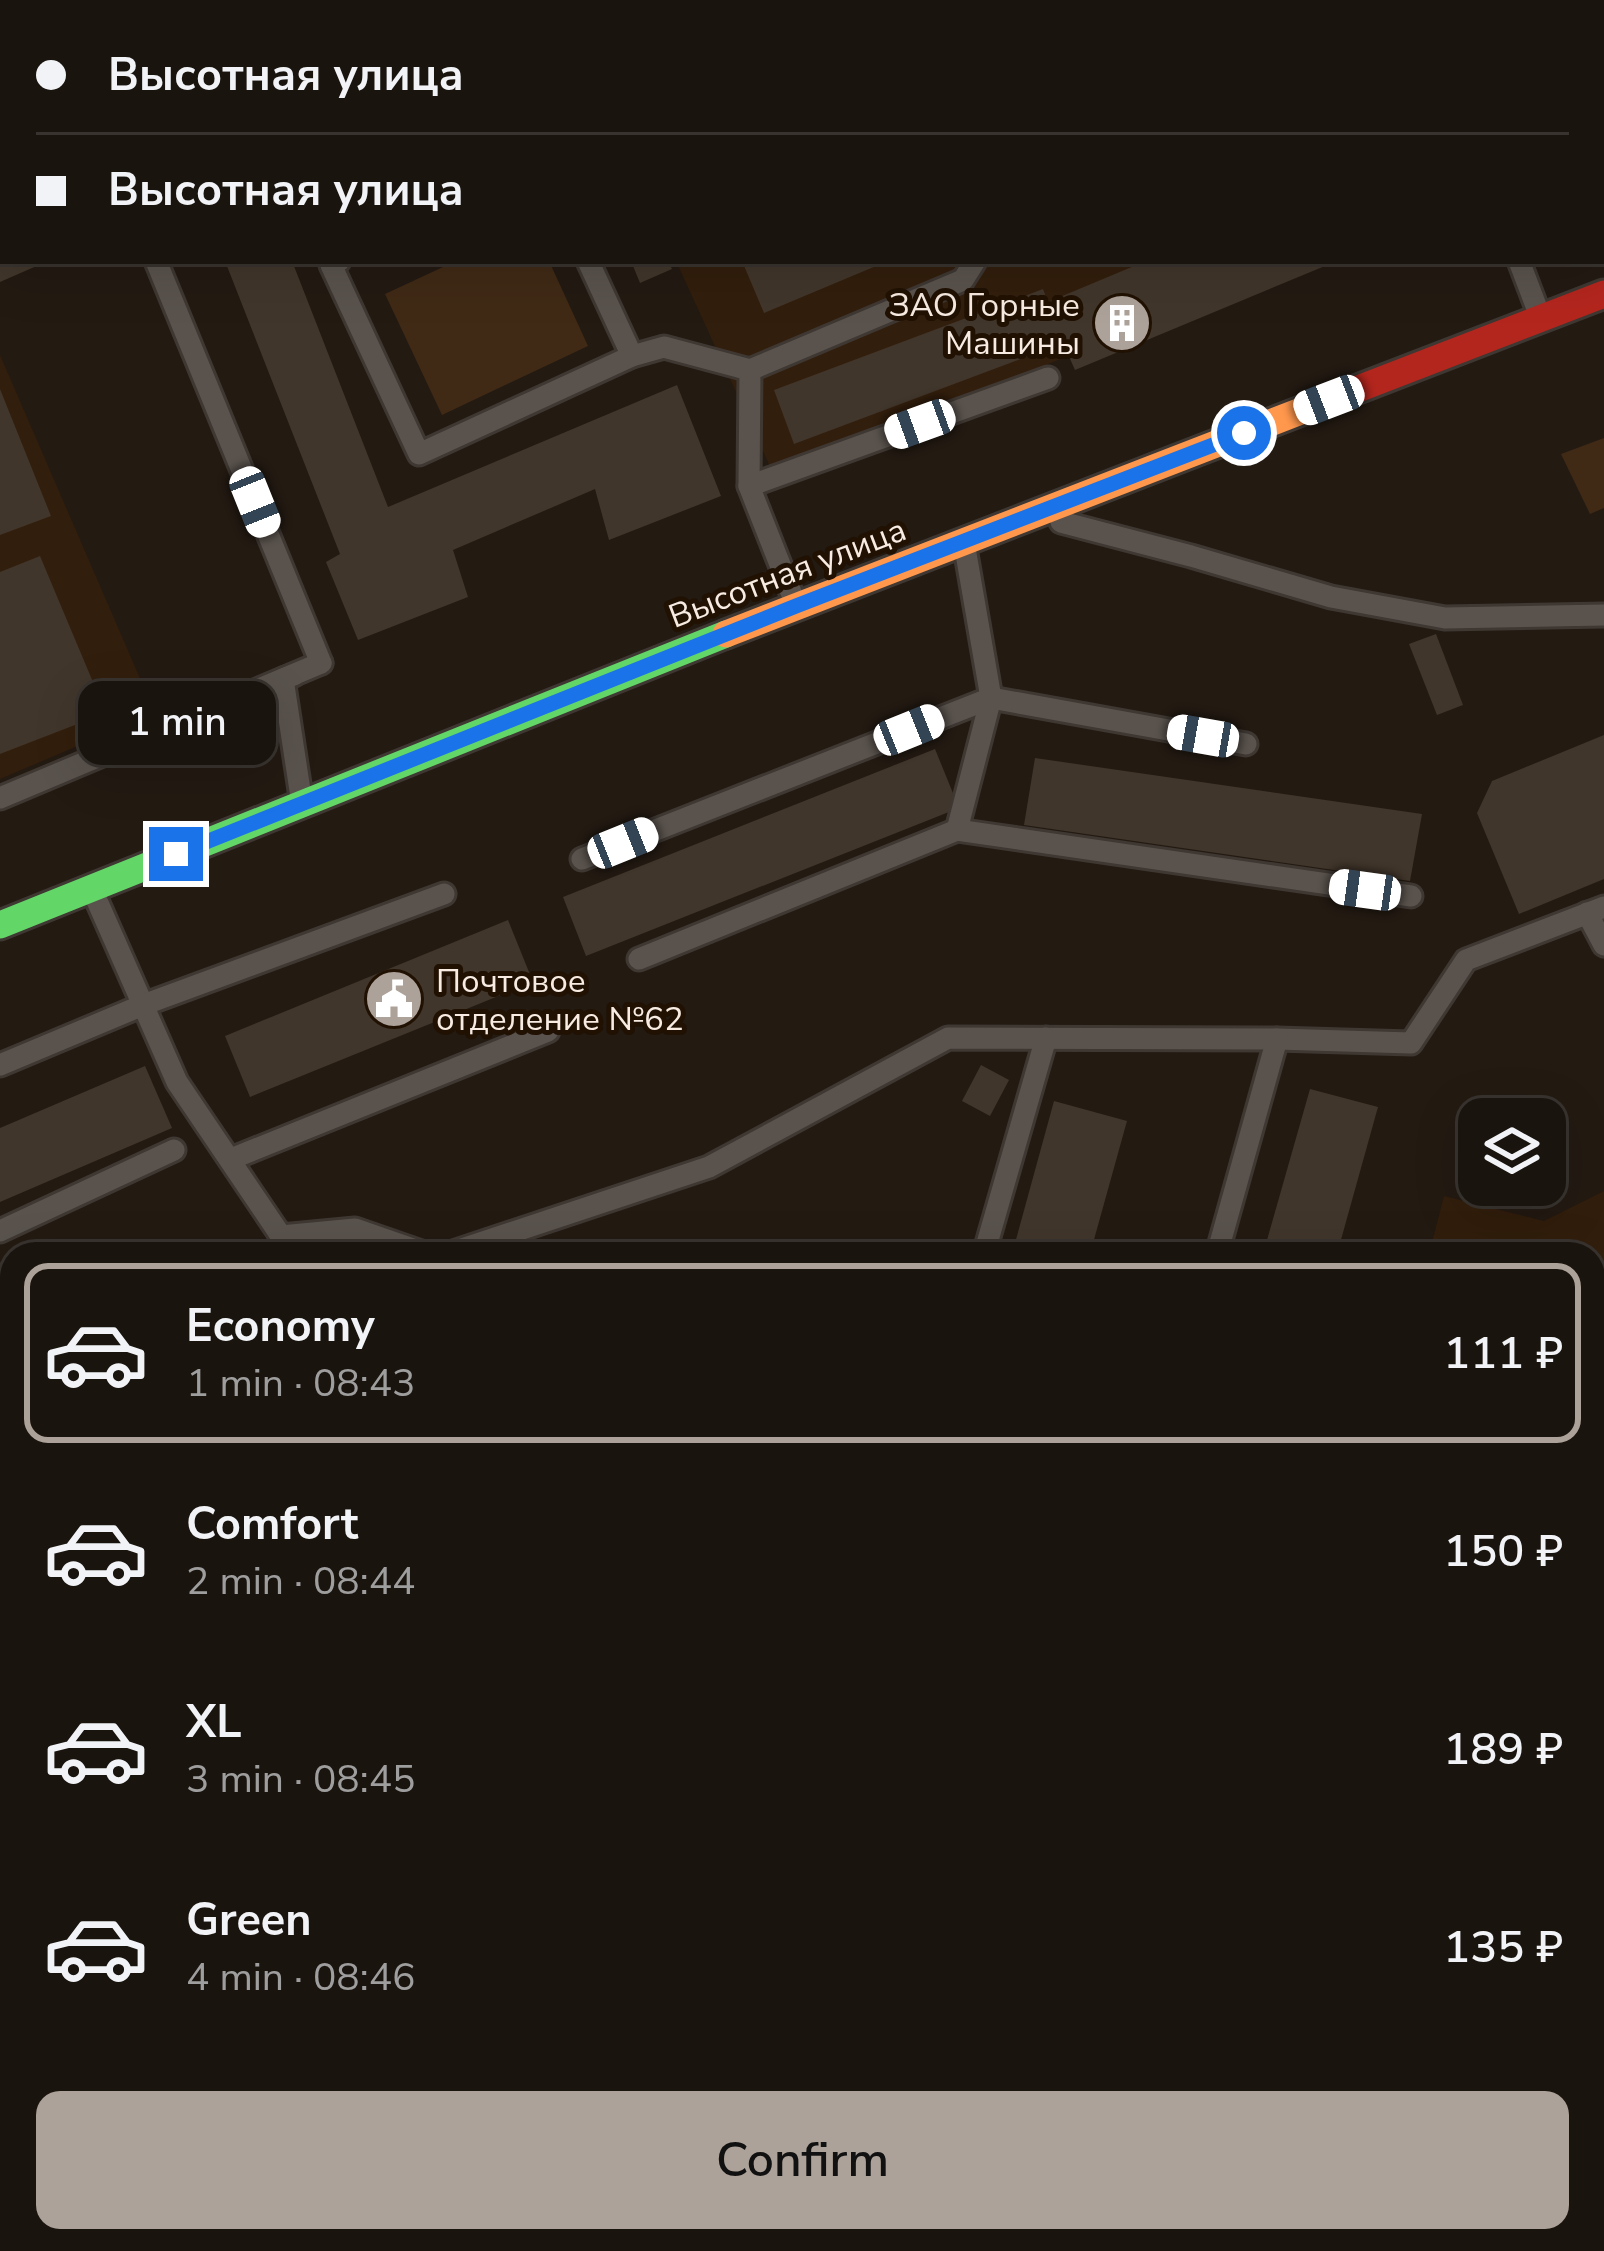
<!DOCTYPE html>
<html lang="en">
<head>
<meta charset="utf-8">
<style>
	body { margin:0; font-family:"Nunito Sans",sans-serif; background:#27211c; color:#f1f3f6; height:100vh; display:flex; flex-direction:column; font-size:45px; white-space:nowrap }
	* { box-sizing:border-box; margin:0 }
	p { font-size:39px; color:#9f9e9e }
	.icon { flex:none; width:66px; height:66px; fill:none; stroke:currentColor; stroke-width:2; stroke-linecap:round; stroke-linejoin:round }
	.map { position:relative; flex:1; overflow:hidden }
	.drawer { position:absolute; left:0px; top:1242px; width:1605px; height:1011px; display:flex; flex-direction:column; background:#1a140e; border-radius:36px 36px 0 0; box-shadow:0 12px 48px #0002,0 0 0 3px #38332e }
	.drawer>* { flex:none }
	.hud { position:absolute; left:0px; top:0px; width:1605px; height:264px; box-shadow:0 12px 48px #0002,0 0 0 3px #38332e; display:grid; align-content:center; height:264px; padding:0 36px; background:#1a140e }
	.controls { position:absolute; left:1458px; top:1098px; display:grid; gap:24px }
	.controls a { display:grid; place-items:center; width:108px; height:108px; border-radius:24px; background:#1a140e; box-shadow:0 12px 48px #0002,0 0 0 3px #38332e; font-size:60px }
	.end { position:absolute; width:54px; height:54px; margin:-27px; border:15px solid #1a73e8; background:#fff; box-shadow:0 0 0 6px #fff }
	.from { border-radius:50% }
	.bubble { position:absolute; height:84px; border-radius:24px; background:#1a140e; box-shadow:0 12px 48px #0002,0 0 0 3px #38332e; font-size:39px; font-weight:600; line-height:84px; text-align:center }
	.car { position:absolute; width:36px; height:72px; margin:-36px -18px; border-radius:15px; box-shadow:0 0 9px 3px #0007; background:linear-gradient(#fff 24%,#345 0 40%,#fff 0 76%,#345 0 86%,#fff 0) }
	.hud b { display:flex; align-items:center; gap:42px; height:114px; font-size:45px }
	.hud b+b { border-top:3px solid #38332e }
	.hud i { width:30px; height:30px; background:#f1f3f6 }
	ul { padding:21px 0 0; list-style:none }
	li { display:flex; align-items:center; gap:36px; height:180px; margin:0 24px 18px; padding:0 12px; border:6px solid transparent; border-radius:24px }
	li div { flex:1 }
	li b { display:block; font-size:45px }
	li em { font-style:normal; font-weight:600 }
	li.active { border-color:#ada299 }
	li>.icon { width:108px; height:108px; stroke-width:1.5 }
	.cta { display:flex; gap:24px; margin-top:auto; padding:24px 36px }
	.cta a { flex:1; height:138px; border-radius:24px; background:#ada299; color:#111; font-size:48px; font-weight:600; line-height:138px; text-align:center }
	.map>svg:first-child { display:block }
	.built { fill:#321e0c }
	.green { fill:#402a16 }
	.building { fill:#41362b }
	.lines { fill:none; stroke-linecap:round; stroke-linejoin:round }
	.lane-casing { stroke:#3e3732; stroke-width:27 }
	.fast-casing { stroke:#3e3732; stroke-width:33 }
	.slow-casing { stroke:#3e3732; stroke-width:33 }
	.jam-casing { stroke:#3e3732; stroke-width:33 }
	.path { stroke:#5e5752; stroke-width:8; stroke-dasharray:6 6; stroke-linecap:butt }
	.lane { stroke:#5a534d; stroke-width:21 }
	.fast { stroke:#63d668; stroke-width:27 }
	.slow { stroke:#ff974d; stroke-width:27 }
	.jam { stroke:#b3261e; stroke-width:27 }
	.route { stroke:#1a73e8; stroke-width:15 }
	.labels { text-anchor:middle; stroke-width:10; stroke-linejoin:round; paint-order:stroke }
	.poi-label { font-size:33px; fill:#f7ebe2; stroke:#201103; text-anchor:end }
	.street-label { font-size:33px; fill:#f7ebe2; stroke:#201103 }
</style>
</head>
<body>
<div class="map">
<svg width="1604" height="2251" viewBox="0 0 1604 2251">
	<rect width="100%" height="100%" fill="#231a12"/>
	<!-- built -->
	<g class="built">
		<polygon points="557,0 1604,0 1604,144 1602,145 1602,3 558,3"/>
		<polygon points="676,261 1308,261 773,473"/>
		<polygon points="0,355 155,713 0,779"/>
		<polygon points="1604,1191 1604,1783 1593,1788 1593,1254 1429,1254 1444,1196 1544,1221"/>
		<polygon points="1593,2074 1604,2085 1604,2251 801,2251 803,2241 1593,2241"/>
	</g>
	<!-- green -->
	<g class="green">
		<polygon points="456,261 549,261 588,346 442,415 385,294"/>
		<polygon points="1604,438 1604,508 1590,514 1561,454"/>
	</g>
	<!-- building -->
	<g class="building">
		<polygon points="0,261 48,261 0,282"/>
		<polygon points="225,261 292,261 388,507 677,385 721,496 609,540 595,489 453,550 468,597 358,640 326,562 340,554"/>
		<polygon points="631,261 668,261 672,269 640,283"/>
		<polygon points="742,261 888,261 764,313"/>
		<polygon points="1146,261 1337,261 1075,370 1063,343 794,444 774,390 1043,289 1048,302"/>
		<polygon points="0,389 51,516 0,535"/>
		<polygon points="40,556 106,713 0,754 0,572"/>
		<polygon points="1436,634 1463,705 1437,715 1409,644"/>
		<polygon points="1604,735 1604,879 1519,914 1477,813 1492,781"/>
		<polygon points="935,749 959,808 586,956 563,897"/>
		<polygon points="1035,758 1422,814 1410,881 1024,825"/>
		<polygon points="508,920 533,982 250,1097 225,1036"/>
		<polygon points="981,1065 1009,1080 990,1116 962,1101"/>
		<polygon points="145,1066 172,1128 0,1202 0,1128"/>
		<polygon points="1310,1089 1378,1107 1337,1254 1263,1254"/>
		<polygon points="1054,1101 1127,1121 1090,1254 1012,1254"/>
		<polygon points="0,2116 12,2119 12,2157 0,2154"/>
		<polygon points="123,2241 197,2241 194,2251 121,2251"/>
		<polygon points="386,2241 457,2241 454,2251 384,2251"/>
		<polygon points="657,2241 689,2241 720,2251 655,2251"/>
	</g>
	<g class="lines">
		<!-- lane casing -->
		<g class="lane-casing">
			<g id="lane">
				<polyline points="97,0 98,3"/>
				<polyline points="1000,0 1001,3"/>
				<polyline points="1413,0 1415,3"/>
				<polyline points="156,261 321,663"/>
				<polyline points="339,261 331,265 419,454 632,356 664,347 750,370"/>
				<polyline points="588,261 632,356"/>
				<polyline points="1519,261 1538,311"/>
				<polyline points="749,486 1048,378"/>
				<polyline points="1061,522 1191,556 1331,597 1445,618 1604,615"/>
				<polyline points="965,548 991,698 957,830 1411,896"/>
				<polyline points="794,600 749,486 750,370 963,280 975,261"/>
				<polyline points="294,675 283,679 301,797"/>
				<polyline points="0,798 321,663"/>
				<polyline points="582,859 991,698 1246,744"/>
				<polyline points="94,894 177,1082 281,1236 355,1229 427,1254"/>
				<polyline points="1587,913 1604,945"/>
				<polyline points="639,959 957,830"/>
				<polyline points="0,1065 143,1005 444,894"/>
				<polyline points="231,1159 548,1031"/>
				<polyline points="0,1231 174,1150"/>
				<polyline points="447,1254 709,1167 948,1038 1277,1039 1411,1043 1466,960 1604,907"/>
				<polyline points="984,1254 1046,1038"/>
				<polyline points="1217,1254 1277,1039"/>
				<polyline points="12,1887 2,1911 10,1999 12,2002"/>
				<polyline points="90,2251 92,2241"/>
				<polyline points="333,2251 335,2241"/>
				<polyline points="587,2251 590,2241"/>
			</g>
		</g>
		<!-- fast casing -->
		<g class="fast-casing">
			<polyline id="fast" points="0,925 726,634"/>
		</g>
		<!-- slow casing -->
		<g class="slow-casing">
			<polyline id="slow" points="726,634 1319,404"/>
		</g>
		<!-- jam casing -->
		<g class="jam-casing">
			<polyline id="jam" points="1319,404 1604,294"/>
		</g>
		<!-- path -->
		<g class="path">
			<polyline points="1593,1810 1604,1804"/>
			<polyline points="1593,2046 1604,2058"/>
		</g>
		<!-- lane -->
		<use href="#lane" class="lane"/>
		<!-- fast -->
		<use href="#fast" class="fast"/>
		<!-- slow -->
		<use href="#slow" class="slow"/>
		<!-- jam -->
		<use href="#jam" class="jam"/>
	</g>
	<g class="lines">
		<!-- route -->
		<polyline class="route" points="176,854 796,606 1244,433"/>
	</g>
	<!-- icons -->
	<defs>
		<g id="building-disc" transform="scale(3)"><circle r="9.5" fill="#ada299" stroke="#201103"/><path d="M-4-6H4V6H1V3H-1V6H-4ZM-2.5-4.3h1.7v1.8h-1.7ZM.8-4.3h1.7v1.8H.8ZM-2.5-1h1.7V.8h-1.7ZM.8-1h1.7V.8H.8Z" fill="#fff"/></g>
		<g id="civic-disc" transform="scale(3)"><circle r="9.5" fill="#ada299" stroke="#201103"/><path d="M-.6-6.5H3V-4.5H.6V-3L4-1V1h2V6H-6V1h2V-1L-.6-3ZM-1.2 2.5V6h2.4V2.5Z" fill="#fff"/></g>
	</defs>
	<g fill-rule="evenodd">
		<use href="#building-disc" x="1122" y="323"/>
		<use href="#civic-disc" x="394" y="999"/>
	</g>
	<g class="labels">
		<!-- poi labels -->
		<g class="poi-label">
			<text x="1080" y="316">ЗАО Горные<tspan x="1080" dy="38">Машины</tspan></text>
			<text x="436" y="992" text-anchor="start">Почтовое<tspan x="436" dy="38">отделение №62</tspan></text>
		</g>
		<!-- street labels -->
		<g class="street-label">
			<text transform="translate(787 572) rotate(-21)" y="12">Высотная улица</text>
		</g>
	</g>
</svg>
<div class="controls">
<a><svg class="icon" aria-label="layers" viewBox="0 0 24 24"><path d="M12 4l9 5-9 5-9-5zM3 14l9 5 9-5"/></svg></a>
</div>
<i class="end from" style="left:1244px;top:433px"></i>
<i class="end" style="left:176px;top:854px"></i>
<div class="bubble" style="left:78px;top:681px;width:198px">1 min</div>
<i class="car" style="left:1329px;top:400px;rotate:249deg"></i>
<i class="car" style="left:920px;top:424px;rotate:250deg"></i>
<i class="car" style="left:255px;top:502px;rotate:158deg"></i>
<i class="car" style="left:909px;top:730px;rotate:68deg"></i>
<i class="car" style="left:1203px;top:736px;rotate:280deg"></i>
<i class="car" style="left:623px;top:843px;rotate:68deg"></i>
<i class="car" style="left:1365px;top:890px;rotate:278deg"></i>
<div class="hud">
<b><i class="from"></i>Высотная улица</b>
<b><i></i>Высотная улица</b>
</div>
<section class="drawer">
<ul>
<li class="active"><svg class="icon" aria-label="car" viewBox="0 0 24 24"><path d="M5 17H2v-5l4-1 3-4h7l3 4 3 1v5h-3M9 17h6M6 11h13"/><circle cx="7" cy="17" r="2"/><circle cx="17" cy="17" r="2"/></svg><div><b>Economy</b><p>1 min · 08:43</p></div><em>111 ₽</em></li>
<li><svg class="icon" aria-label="car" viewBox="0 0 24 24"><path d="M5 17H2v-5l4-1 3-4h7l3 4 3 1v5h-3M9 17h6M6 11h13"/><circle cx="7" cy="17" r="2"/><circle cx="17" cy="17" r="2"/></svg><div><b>Comfort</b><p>2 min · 08:44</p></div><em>150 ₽</em></li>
<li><svg class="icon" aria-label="car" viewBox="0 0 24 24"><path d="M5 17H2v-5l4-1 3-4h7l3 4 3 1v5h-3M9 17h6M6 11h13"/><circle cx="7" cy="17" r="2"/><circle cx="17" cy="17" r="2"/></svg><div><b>XL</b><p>3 min · 08:45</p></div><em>189 ₽</em></li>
<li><svg class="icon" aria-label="car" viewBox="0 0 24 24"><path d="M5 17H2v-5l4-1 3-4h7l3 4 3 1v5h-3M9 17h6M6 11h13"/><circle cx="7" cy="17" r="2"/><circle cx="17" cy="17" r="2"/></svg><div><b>Green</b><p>4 min · 08:46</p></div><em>135 ₽</em></li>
</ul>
<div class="cta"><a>Confirm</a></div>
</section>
</div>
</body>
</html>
